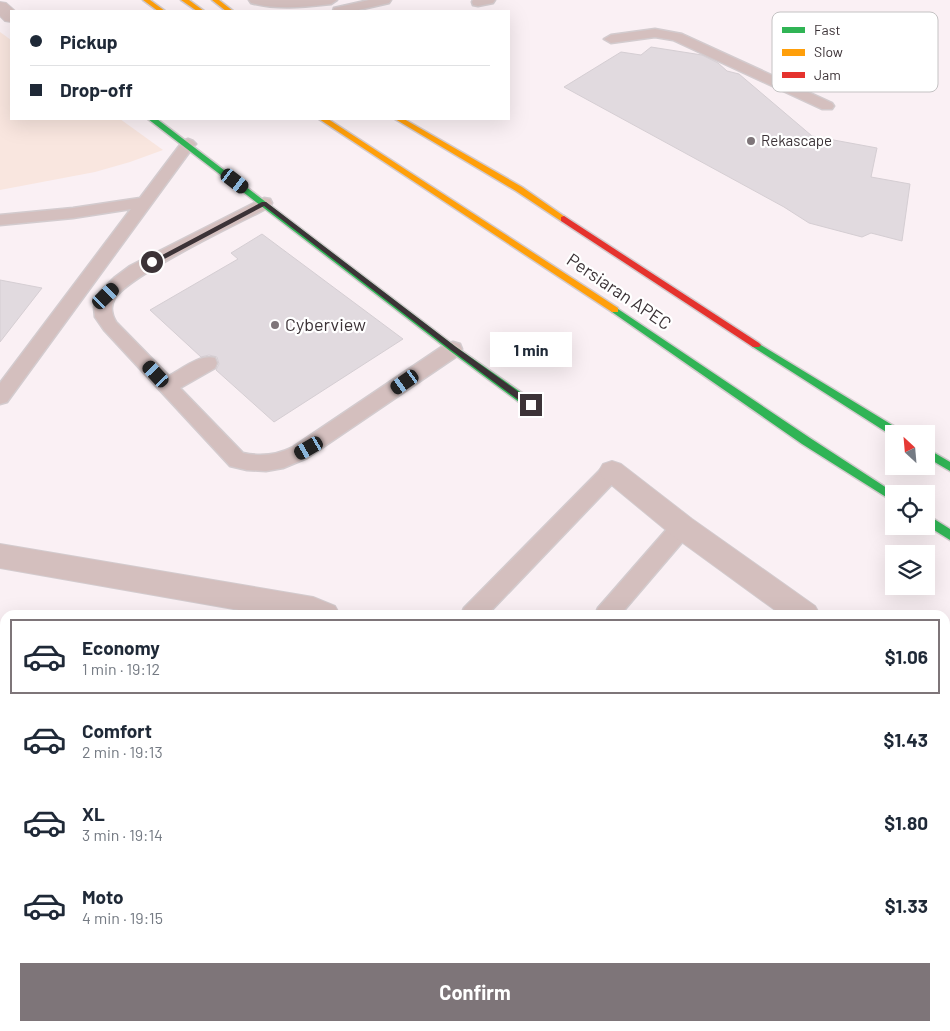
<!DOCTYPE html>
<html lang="en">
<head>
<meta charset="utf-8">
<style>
	body { margin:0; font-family:Barlow,sans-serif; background:#f2f2f3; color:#1f2937; height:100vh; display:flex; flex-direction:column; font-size:19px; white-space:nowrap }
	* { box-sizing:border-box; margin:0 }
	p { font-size:16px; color:#747a83 }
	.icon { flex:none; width:28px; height:28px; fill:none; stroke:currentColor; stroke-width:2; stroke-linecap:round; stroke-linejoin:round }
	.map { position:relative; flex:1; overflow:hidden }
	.panel { position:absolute; left:0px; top:610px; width:950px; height:421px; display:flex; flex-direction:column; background:#fff; border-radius:15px 15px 0 0; box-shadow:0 5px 20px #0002 }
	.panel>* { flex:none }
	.guide { position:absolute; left:10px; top:10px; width:500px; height:110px; border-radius:0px; box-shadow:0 5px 20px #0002; display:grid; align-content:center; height:110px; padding:0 20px; background:#fff }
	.needle { width:32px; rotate:334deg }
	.fabs { position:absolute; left:885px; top:425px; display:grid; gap:10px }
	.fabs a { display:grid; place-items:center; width:50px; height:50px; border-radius:0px; background:#fff; box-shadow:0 5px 20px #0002; font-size:25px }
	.end { position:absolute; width:22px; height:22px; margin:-11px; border:6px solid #3c3337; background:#fff; box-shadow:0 0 0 2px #fff }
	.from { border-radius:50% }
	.bubble { position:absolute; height:35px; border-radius:0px; background:#fff; box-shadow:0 5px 20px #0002; font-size:16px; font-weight:700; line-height:35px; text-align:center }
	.car { position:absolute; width:15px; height:30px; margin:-15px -8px; border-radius:6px; box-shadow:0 0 4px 1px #0007; background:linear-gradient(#222 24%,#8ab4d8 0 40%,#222 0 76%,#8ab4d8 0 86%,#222 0) }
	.guide b { display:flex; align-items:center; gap:18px; height:48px; font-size:19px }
	.guide b+b { border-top:1px solid #e0e1e3 }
	.guide i { width:12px; height:12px; background:#1f2937 }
	ul { padding:9px 0 0; list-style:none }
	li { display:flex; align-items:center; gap:15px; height:75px; margin:0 10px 8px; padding:0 10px; border:2px solid transparent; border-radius:0px }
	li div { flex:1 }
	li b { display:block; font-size:19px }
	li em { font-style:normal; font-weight:700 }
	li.selected { border-color:#7e7579 }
	li>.icon { width:45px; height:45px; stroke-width:1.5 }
	.button { display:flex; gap:10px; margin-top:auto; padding:10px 20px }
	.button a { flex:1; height:58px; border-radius:0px; background:#7e7579; color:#fff; font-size:20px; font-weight:700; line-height:58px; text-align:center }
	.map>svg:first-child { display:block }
	.green { fill:#f9e6df }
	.building { fill:#e1dadf; stroke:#d5ced3 }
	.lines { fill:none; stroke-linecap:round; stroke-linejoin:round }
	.lane-casing { stroke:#d3cbce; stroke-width:3 }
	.street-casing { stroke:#d3cbce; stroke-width:2 }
	.fast-casing { stroke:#d3cbce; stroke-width:3 }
	.slow-casing { stroke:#d3cbce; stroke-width:3 }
	.jam-casing { stroke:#d3cbce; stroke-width:3 }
	.lane { fill:#d4bfbe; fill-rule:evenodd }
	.street { fill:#d4bfbe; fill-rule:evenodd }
	.fast { fill:#30b455; fill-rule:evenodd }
	.slow { fill:#ff9f0a; fill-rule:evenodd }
	.jam { fill:#e5322d; fill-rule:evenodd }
	.route { fill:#3c3337 }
	.poi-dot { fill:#7e7579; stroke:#fff; stroke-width:2 }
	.labels { text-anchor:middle; stroke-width:4.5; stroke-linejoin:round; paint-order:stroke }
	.far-poi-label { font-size:15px; fill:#3c3337; stroke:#fff; text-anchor:start }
	.street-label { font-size:18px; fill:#3c3337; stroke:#fff }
	.poi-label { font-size:18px; fill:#3c3337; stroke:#fff; text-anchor:start }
	.key { fill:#fff; stroke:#c4c2c3; stroke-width:1 }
	.key-label { font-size:14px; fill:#3c3337 }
</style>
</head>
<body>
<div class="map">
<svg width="950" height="1031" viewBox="0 0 950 1031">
	<rect width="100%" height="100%" fill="#faf0f4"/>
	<!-- green -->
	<polygon class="green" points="0,32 11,40 11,119 120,119 163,150 130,162 95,172 0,190"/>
	<!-- building -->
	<g class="building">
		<polygon points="651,47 702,55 718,63 727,71 739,74 812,136 877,148 871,177 910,184 902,241 871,233 862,237 809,223 784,207 564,87 621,52 641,55"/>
		<polygon points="262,234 403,339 274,422 216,370 219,364 217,357 209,355 201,357 150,310 238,259 231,253"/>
		<polygon points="0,280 42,288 0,342"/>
	</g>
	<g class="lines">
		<!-- lane casing -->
		<g class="lane-casing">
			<g id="lane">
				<path d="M249,0H337L331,4C303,7 278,10 251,3Z"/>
				<polygon points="369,0 391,0 389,3 354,11 333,11 334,8"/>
				<polygon points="473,0 495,0 493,3 478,6 473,5 472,2"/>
				<polygon points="655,29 682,34 832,103 834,106 832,109 822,109 673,40 655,37 611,43 604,39 611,35"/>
				<polygon points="188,139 193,141 196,144 193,147 7,402 0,404 0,383 131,209 73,218 0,225 0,215 73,208 140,198 183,141"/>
				<path d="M264,198L270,199L272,203L270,207C242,221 124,277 114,300C110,307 112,315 116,322L169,376C182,369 200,354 215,358L217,363L215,368L180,388L243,453C261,457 277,455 293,447L446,344L453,342L460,344L462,349L460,354L307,458L283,468L266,471L247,470L230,466L104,330L95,317L94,307L100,292L114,278L130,266Z"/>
				<polygon points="612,463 619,465 622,471 619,477 487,615 461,615 464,608 605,465"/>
				<polygon points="682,518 690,521 693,527 690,533 620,615 595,615 598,608 674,521"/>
			</g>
		</g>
		<!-- street casing -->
		<g class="street-casing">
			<g id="street">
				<polygon points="0,2 6,3 15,11 11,11 11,22 5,21 0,16"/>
				<polygon points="612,461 621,464 692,519 815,606 820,615 782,615 672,535 603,478 599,471 603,464"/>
				<polygon points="0,544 313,597 335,606 340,615 268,615 0,568"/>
				<polygon points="945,711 950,713 950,745 945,743"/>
				<polygon points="310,1026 355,1026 353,1031 308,1031"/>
			</g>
		</g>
		<!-- fast casing -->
		<g class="fast-casing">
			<g id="fast">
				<polygon points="148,119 157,119 456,347 535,402 536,405 535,408 527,408 450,351"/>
				<polygon points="615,307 810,438 896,494 894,494 894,502 802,444 612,312 610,310"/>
				<polygon points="756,342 902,431 903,434 894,434 894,437 753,347 751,345 753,343"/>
				<polygon points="926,448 950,462 950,471 926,457"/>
				<polygon points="926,514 950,529 950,540 926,525"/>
			</g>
		</g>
		<!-- slow casing -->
		<g class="slow-casing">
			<g id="slow">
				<polygon points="143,0 150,0 165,11 158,11"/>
				<polygon points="181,0 189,0 204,11 197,11"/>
				<polygon points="212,0 219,0 233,11 226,11"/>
				<polygon points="319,119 328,119 618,308 618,312 612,312"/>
				<polygon points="395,119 404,119 522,187 568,219 567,221 561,221 516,191"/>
			</g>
		</g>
		<!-- jam casing -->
		<g class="jam-casing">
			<polygon id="jam" points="564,216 759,343 761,345 759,347 753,347 561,221 561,217"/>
		</g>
		<!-- lane -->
		<use href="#lane" class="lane"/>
		<!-- street -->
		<use href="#street" class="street"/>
		<!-- fast -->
		<use href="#fast" class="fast"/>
		<!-- slow -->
		<use href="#slow" class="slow"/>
		<!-- jam -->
		<use href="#jam" class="jam"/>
	</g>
	<!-- route -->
	<polygon class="route" points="262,202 266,202 456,347 534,403 534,407 528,407 451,350 264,206 155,264 149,262"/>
	<!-- markers -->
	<g class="poi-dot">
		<circle cx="751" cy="141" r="5"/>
		<circle cx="275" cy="325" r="5"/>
	</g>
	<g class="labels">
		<!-- far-poi labels -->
		<g class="far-poi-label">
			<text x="761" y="146">Rekascape</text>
		</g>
		<!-- street labels -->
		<g class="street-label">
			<text transform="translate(619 292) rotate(34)" y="6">Persiaran APEC</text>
		</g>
		<!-- poi labels -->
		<g class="poi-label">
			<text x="285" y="331">Cyberview</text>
		</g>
	</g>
	<!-- legend -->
	<rect x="772" y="12" width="166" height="80" rx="8" class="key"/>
	<rect x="782" y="27" width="23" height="6" fill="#30b455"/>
	<rect x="782" y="49" width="23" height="7" fill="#ff9f0a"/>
	<rect x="782" y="72" width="23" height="6" fill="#e5322d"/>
	<g class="key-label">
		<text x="814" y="35">Fast</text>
		<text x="814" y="57">Slow</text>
		<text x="814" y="80">Jam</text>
	</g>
</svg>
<div class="fabs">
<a><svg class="needle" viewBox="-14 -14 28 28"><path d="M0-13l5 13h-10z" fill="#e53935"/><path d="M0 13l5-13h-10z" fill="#747a83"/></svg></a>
<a><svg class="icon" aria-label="locate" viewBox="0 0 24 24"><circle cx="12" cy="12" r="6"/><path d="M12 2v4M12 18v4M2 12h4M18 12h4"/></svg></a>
<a><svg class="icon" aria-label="layers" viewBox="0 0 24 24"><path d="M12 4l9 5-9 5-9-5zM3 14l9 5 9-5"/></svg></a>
</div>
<i class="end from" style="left:152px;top:262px"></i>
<i class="end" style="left:531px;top:405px"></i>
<div class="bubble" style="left:490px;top:332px;width:82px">1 min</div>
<i class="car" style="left:235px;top:181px;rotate:127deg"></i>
<i class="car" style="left:106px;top:296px;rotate:46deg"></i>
<i class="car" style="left:156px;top:374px;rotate:317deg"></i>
<i class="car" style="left:405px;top:382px;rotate:235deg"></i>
<i class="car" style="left:309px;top:448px;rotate:240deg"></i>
<div class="guide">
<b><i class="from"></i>Pickup</b>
<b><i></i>Drop-off</b>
</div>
<section class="panel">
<ul>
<li class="selected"><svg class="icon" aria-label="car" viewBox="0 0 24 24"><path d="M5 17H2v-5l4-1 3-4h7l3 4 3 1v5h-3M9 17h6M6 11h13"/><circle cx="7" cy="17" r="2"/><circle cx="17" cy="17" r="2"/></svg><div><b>Economy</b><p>1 min · 19:12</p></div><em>$1.06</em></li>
<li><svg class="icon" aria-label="car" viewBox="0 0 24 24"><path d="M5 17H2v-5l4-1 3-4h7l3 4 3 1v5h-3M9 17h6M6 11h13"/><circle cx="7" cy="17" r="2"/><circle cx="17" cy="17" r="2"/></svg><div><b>Comfort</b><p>2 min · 19:13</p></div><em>$1.43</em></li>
<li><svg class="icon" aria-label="car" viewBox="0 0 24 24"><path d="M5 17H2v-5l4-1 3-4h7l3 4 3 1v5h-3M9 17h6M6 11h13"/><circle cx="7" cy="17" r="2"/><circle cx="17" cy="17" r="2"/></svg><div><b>XL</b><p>3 min · 19:14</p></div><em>$1.80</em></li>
<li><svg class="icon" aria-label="car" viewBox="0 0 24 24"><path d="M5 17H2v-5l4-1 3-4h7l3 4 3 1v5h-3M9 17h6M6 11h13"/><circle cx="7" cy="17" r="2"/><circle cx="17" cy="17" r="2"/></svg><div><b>Moto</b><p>4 min · 19:15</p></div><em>$1.33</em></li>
</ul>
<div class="button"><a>Confirm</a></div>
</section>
</div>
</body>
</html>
